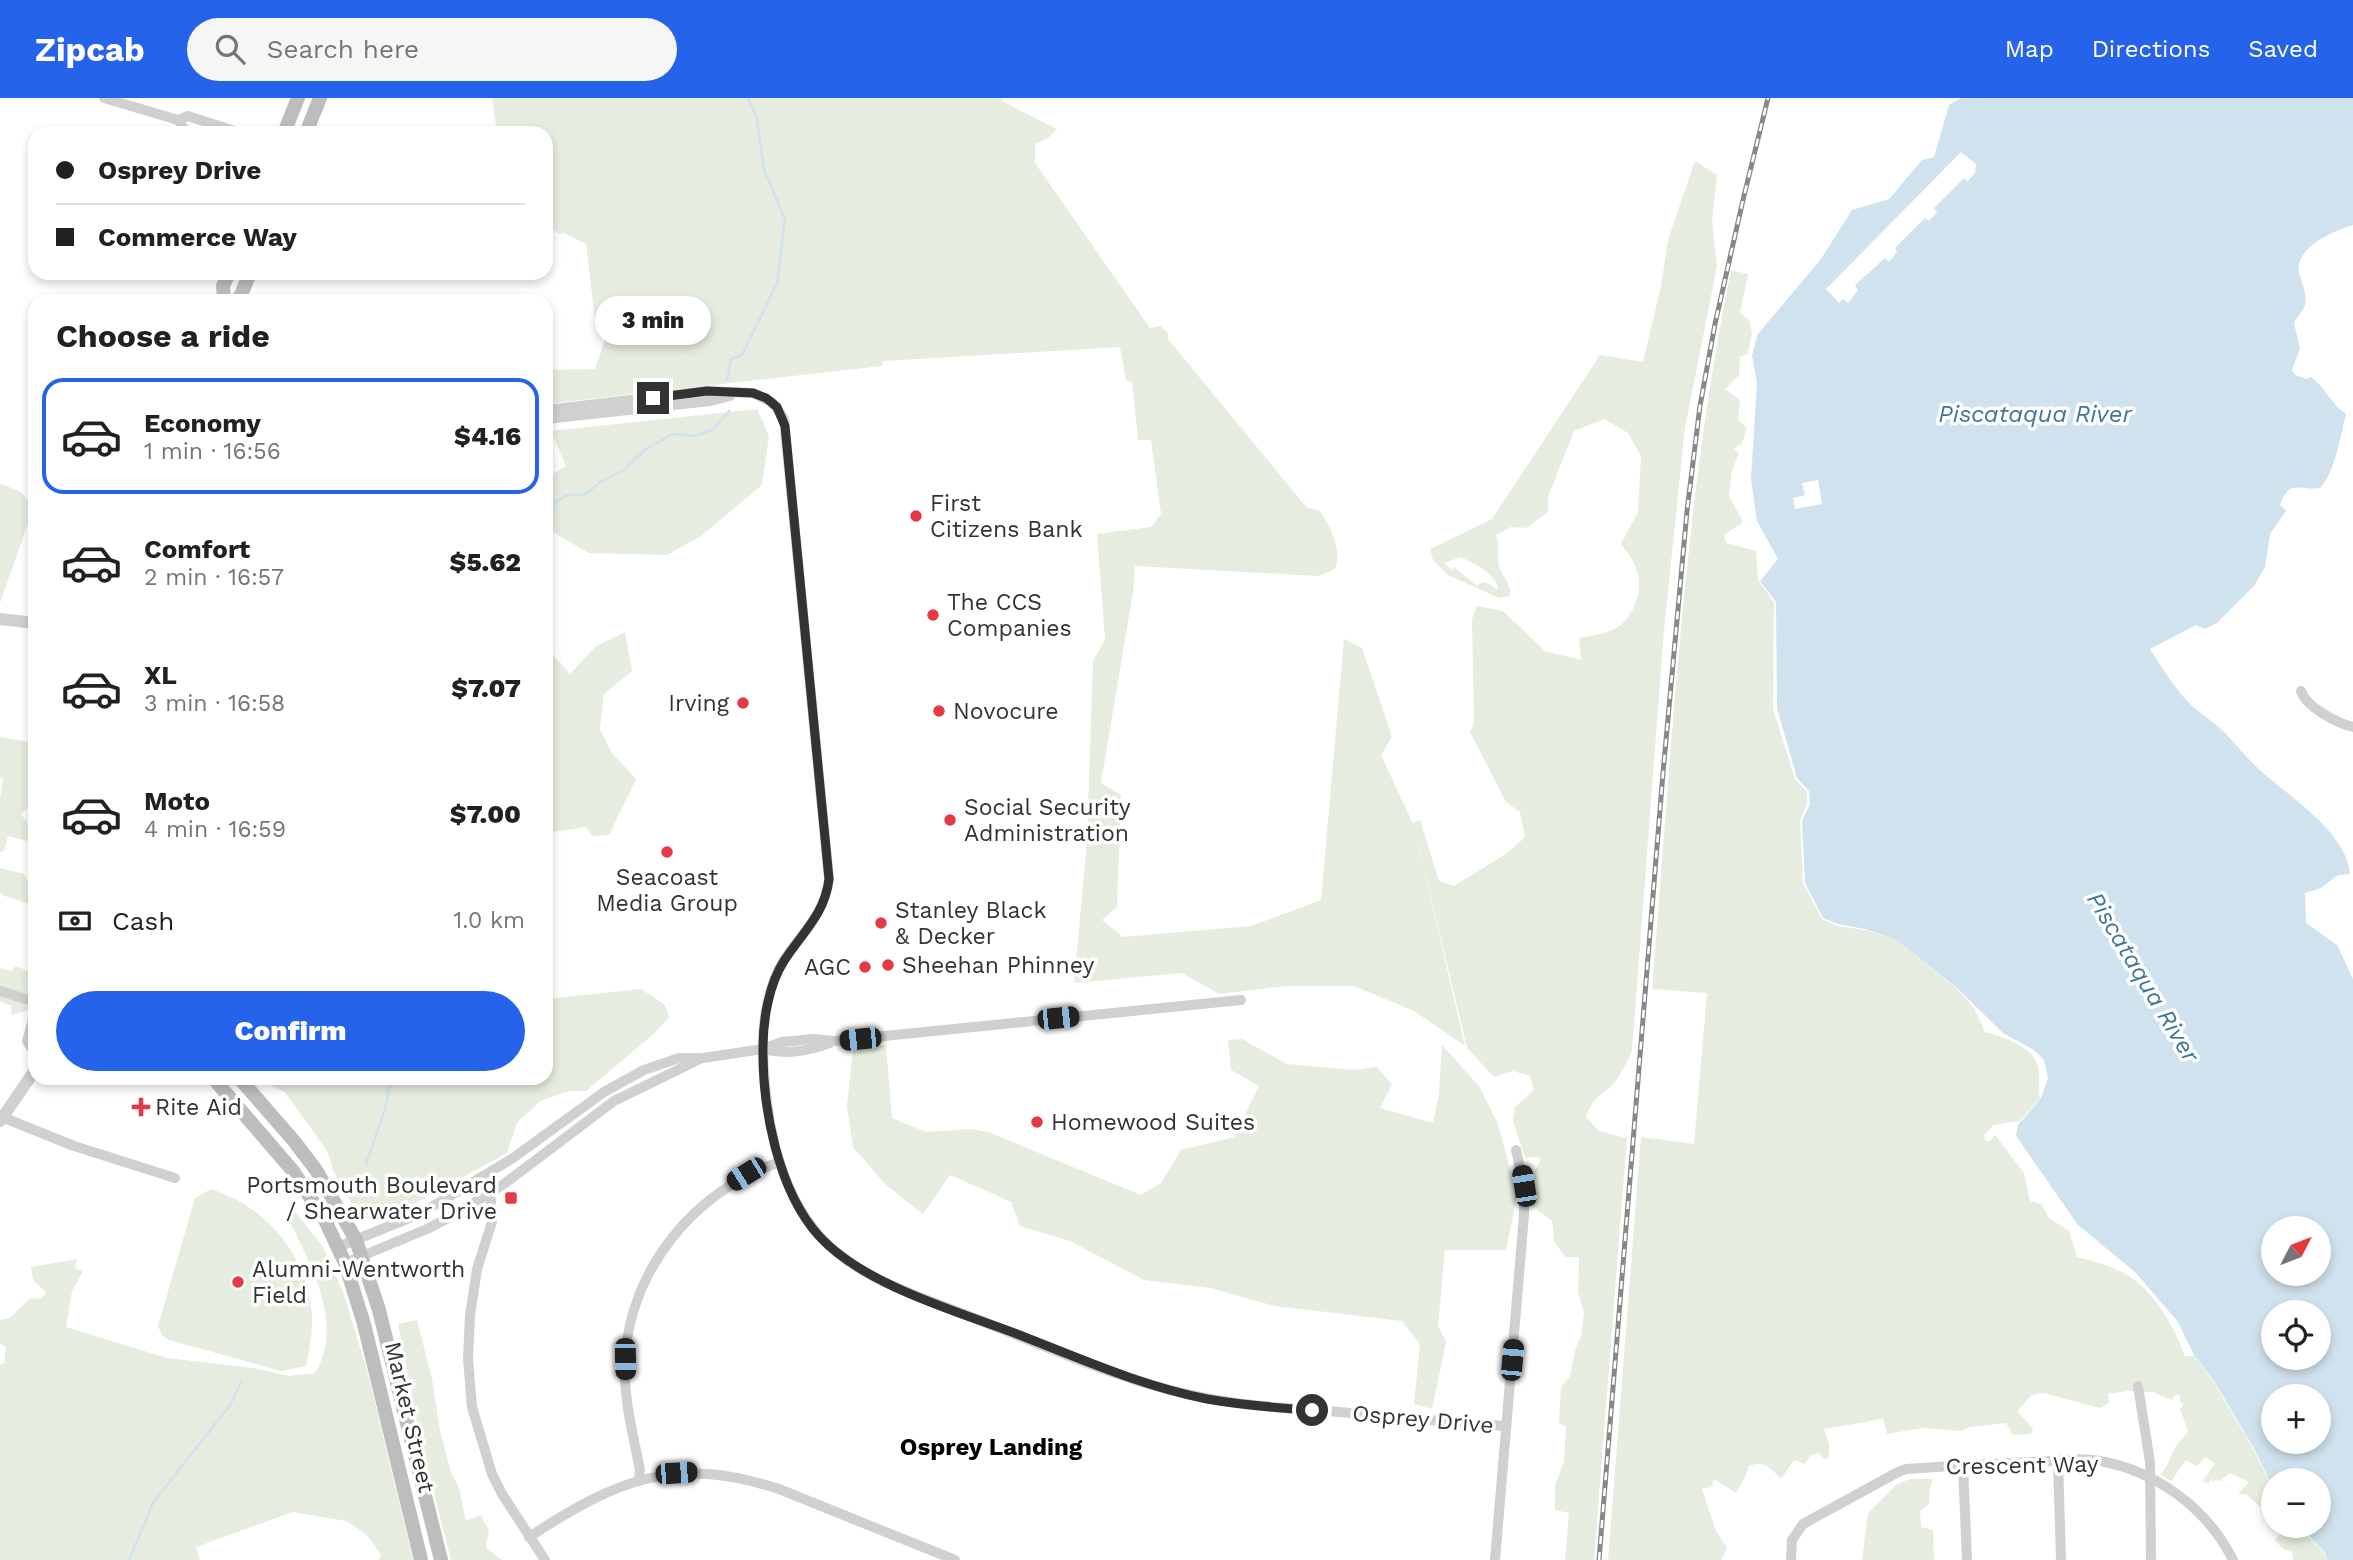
<!DOCTYPE html>
<html lang="en">
<head>
<meta charset="utf-8">
<style>
	body { margin:0; font-family:"Work Sans",sans-serif; background:#f6f6f6; color:#202124; height:100vh; display:flex; flex-direction:column; font-size:26px; white-space:nowrap }
	* { box-sizing:border-box; margin:0 }
	p { font-size:23px; color:#757577 }
	.icon { flex:none; width:38px; height:38px; fill:none; stroke:currentColor; stroke-width:2; stroke-linecap:round; stroke-linejoin:round }
	.map { position:relative; flex:1; overflow:hidden }
	.side { position:absolute; left:28px; top:196px; width:525px; height:791px; display:flex; flex-direction:column; background:#fff; border-radius:21px; box-shadow:0 4px 10px #0003 }
	.side>* { flex:none }
	.banner { position:absolute; left:28px; top:28px; width:525px; height:154px; border-radius:21px; box-shadow:0 4px 10px #0003; display:grid; align-content:center; height:154px; padding:0 28px; background:#fff }
	.needle { width:46px; rotate:48deg }
	.controls { position:absolute; left:2261px; top:1118px; display:grid; gap:14px }
	.controls a { display:grid; place-items:center; width:70px; height:70px; border-radius:50%; background:#fff; box-shadow:0 4px 10px #0003; font-size:35px }
	.end { position:absolute; width:32px; height:32px; margin:-16px; border:9px solid #333; background:#fff; box-shadow:0 0 0 4px #fff }
	.from { border-radius:50% }
	.bubble { position:absolute; height:49px; border-radius:24px; background:#fff; box-shadow:0 4px 10px #0003; font-size:23px; font-weight:800; line-height:49px; text-align:center }
	.car { position:absolute; width:21px; height:42px; margin:-21px -10px; border-radius:9px; box-shadow:0 0 5px 2px #0007; background:linear-gradient(#222 24%,#8ab4d8 0 40%,#222 0 76%,#8ab4d8 0 86%,#222 0) }
	.banner b { display:flex; align-items:center; gap:24px; height:66px; font-size:26px }
	.banner b+b { border-top:2px solid #e0e0e0 }
	.banner i { width:18px; height:18px; background:#202124 }
	ul { padding:0; list-style:none }
	li { display:flex; align-items:center; gap:21px; height:116px; margin:0 14px 10px; padding:0 14px; border:4px solid transparent; border-radius:21px }
	li div { flex:1 }
	li b { display:block; font-size:26px }
	li em { font-style:normal; font-weight:800 }
	li.active { border-color:#2563eb }
	li>.icon { width:63px; height:63px; stroke-width:1.5 }
	h2 { padding:0 28px; font-size:32px; line-height:84px }
	.pay { display:flex; align-items:center; gap:18px; height:77px; padding:0 28px; font-size:26px }
	.pay p { margin-inline-start:auto }
	.action { display:flex; gap:14px; margin-top:auto; padding:14px 28px }
	.action a { flex:1; height:80px; border-radius:42px; background:#2563eb; color:#fff; font-size:28px; font-weight:800; line-height:80px; text-align:center }
	header { display:flex; align-items:center; gap:42px; box-sizing:border-box; height:98px; padding:0 35px; background:#2563eb; color:#fff }
	header strong { font-size:33px }
	nav { display:flex; gap:38px; margin-inline-start:auto; font-size:24px }
	.search { width:490px; height:63px; background:#f6f6f6; display:flex; align-items:center; gap:18px; box-sizing:border-box; padding:0 24px; border-radius:38px; color:#757577; font-size:26px }
	.map>svg:first-child { display:block }
	.green { fill:#e6ecdf; fill-rule:evenodd }
	.water { fill:#cfe2ee; fill-rule:evenodd }
	.pier { fill:#fff }
	.lines { fill:none; stroke-linecap:round; stroke-linejoin:round }
	.stream { stroke:#cfe2ee; stroke-width:2.5 }
	.minor { stroke:#d0d0d0; stroke-width:10 }
	.tertiary { stroke:#d0d0d0; stroke-width:12 }
	.secondary { stroke:#bdbdbd; stroke-width:14 }
	.rail-casing { stroke:#888; stroke-width:5 }
	.rail { stroke:#fff; stroke-width:2.5; stroke-dasharray:8; stroke-linecap:butt }
	.route { stroke:#333; stroke-width:9 }
	.poi-dot { fill:#e63946; stroke:#fff; stroke-width:2.5 }
	.labels { text-anchor:middle; stroke-width:7; stroke-linejoin:round; paint-order:stroke }
	.poi-label { font-size:23px; fill:#333; stroke:#fff; text-anchor:start }
	.street-label { font-size:23px; fill:#333; stroke:#fff }
	.water-label { font-size:24px; font-style:italic; fill:#3f7597; stroke:#fff }
	.neighbourhood-label { font-size:24px; font-weight:bold; fill:#000; stroke:#fff }
</style>
</head>
<body>
<header>
<strong>Zipcab</strong>
<div class="search"><svg class="icon" aria-label="search" viewBox="0 0 24 24"><circle cx="10" cy="10" r="6"/><path d="M15 15l6 6"/></svg>Search here</div>
<nav><a>Map</a><a>Directions</a><a>Saved</a></nav>
</header>
<div class="map">
<svg width="2353" height="1462" viewBox="0 0 2353 1462">
	<rect width="100%" height="100%" fill="#fff"/>
	<!-- green -->
	<g class="green">
		<path d="M492,0H1001L1002,3L1057,31L1047,41L1035,46V65L1150,230L1161,228L1168,235V241L1307,410L1319,412C1330,428 1343,452 1335,471L1319,478L1135,468L1133,494L1101,685L1121,697L1117,809L1102,822L1123,839L1251,828L1321,802L1344,541L1362,550L1392,639L1381,657L1414,728L1465,948L1414,913L1354,888H1288L1219,896L1182,875L1074,885L1087,743L1093,563L1105,541L1097,436L1151,429L1161,416L1151,342H1138L1132,284L1126,282L1120,249L883,263L882,268L546,306V272L595,271L608,233L595,222L586,146L564,135L559,136L546,126V35H497Z"/>
		<path d="M1695,63L1717,77L1712,124L1717,168L1685,330L1664,532L1632,953C1627,963 1622,975 1615,984C1603,999 1594,995 1586,1019L1599,1033L1627,1040L1594,1462H1565L1569,1415L1555,1412V1387L1564,1364L1566,1328L1559,1325L1561,1289L1570,1278L1576,1249L1581,1239L1584,1214L1578,1194L1579,1159H1565L1554,1143L1552,1123L1531,1107L1530,1081L1541,1061L1537,1059L1525,1060L1513,1023L1515,1009L1534,992L1530,978L1513,973L1494,979L1467,950L1413,724L1420,722L1439,783L1454,788L1509,754L1525,739L1520,714L1506,704L1470,634L1474,625L1472,521L1477,508L1503,513L1545,553L1581,562L1579,540C1593,537 1611,536 1622,526C1636,513 1644,488 1636,470C1633,461 1626,453 1621,446L1638,414L1641,358L1628,335L1604,321L1574,333L1548,399V414L1526,430L1511,429L1496,437C1500,449 1496,461 1500,471C1505,482 1511,486 1510,498L1499,500L1448,477L1433,462L1430,451L1492,421L1600,257L1643,264L1661,188L1668,142ZM1461,459C1475,466 1496,475 1498,491C1491,490 1487,479 1477,488L1454,469L1452,472L1444,465Z"/>
		<path d="M1731,172L1748,176L1740,215L1749,222L1752,235L1748,255L1740,259L1739,277L1725,291L1740,302L1738,322L1747,330L1742,345L1734,351L1739,356L1732,372L1729,398L1743,424L1724,437L1726,445L1756,453L1758,482L1774,504L1773,611L1795,681L1807,694V706L1800,723L1803,785L1822,821L1837,828L1865,832L1895,841L1957,891L1974,910L1985,934C2001,938 2031,948 2037,965C2041,975 2038,990 2040,1000L2020,1023L1993,1027L1984,1038L1986,1043H1990L1995,1037L2024,1075L2030,1103L2041,1106L2049,1120L2069,1133L2077,1159C2096,1164 2117,1169 2133,1181C2158,1200 2174,1229 2185,1258H2194L2213,1283L2251,1347L2273,1390V1413L2268,1416L2246,1396H2238L2249,1384L2230,1375L2220,1383L2215,1382L2213,1384L2212,1381L2207,1386L2203,1383L2215,1366L2206,1359L2197,1368L2186,1362L2171,1383L2160,1376C2169,1369 2170,1358 2176,1348C2180,1342 2184,1340 2188,1333L2180,1311L2183,1307L2180,1303V1297L2174,1298L2172,1302L2153,1294L2128,1293L2108,1296L2109,1305L2100,1310L2044,1295L2032,1297L2017,1313L2033,1331L2031,1336L2013,1337L2006,1325L1970,1329L1961,1333L1922,1330L1887,1336L1883,1321L1824,1331L1829,1346V1360L1824,1361L1819,1355L1810,1358L1805,1366L1794,1362L1781,1381C1771,1370 1764,1362 1749,1368L1744,1381L1736,1395L1714,1381L1712,1389L1702,1391L1716,1433L1727,1450L1721,1462H1608L1641,1039L1694,1046L1707,895L1652,891C1672,651 1683,408 1731,172Z"/>
		<polygon points="757,311 769,338 762,387 701,438 667,457 589,455 551,433 546,477 546,380 566,368 551,333"/>
		<path d="M0,386C18,392 27,394 32,414L0,505Z"/>
		<polygon points="625,534 632,573 604,596 600,631 612,655 636,681 609,737 592,738 586,729 546,735 546,549 570,576 596,548"/>
		<polygon points="0,639 35,645 35,703 21,716 35,736 35,745 8,738 4,753 0,754 0,702 3,680 0,679"/>
		<polygon points="0,770 24,776 29,786 35,788 35,808 2,797 0,793"/>
		<polygon points="16,868 35,876 35,894 30,912 11,917 12,908 0,903 0,870 11,873"/>
		<polygon points="641,891 665,907 669,919 656,934 586,993 569,993 540,1003 517,1025 507,1055 401,1113 364,1120 353,1108 334,1074 327,1053 285,994 254,980 546,980 546,901"/>
		<polygon points="1242,941 1287,966 1353,972 1377,969 1392,987 1380,1010 1433,1025 1439,996 1442,947 1479,988 1498,1026 1517,1097 1506,1152 1445,1152 1438,1228 1446,1244 1432,1311 1414,1306 1420,1246 1402,1223 1275,1208 1210,1190 1144,1182 1070,1143 1020,1128 1011,1104 950,1077 923,1116 886,1087 853,1049 847,1008 853,951 886,947 892,1020 926,1034 971,1031 988,1034 1141,1097 1161,1085 1181,1052 1234,1039 1259,988 1231,972 1228,942"/>
		<path d="M211,1091C264,1108 304,1153 311,1209C314,1229 310,1248 306,1268L281,1273L169,1242L162,1237L158,1228L195,1100Z"/>
		<path d="M294,1112L323,1149L343,1194L368,1276L413,1462H378L382,1458L366,1436L346,1423L293,1414L196,1449L200,1462H0V1267L4,1265L6,1249L0,1246V1222L10,1220L29,1201L42,1200L46,1194L33,1182L31,1169L77,1161L75,1170L83,1173L72,1193L66,1229L167,1260L253,1270L289,1278L315,1275C346,1224 308,1162 286,1116Z"/>
		<polygon points="417,1222 432,1281 440,1333 451,1374 459,1390 466,1423 480,1417 489,1432 486,1450 502,1462 451,1462 421,1344 398,1226"/>
		<polygon points="1910,1381 1933,1381 1930,1390 1929,1406 1920,1413 1921,1429 1933,1432 1934,1462 1862,1462 1868,1415 1897,1386"/>
		<polygon points="2286,1428 2299,1428 2324,1455 2327,1462 2293,1462 2292,1454 2283,1451 2275,1442"/>
	</g>
	<!-- water -->
	<path class="water" d="M1961,0H2353V127C2335,132 2294,150 2299,174C2301,184 2308,197 2305,207C2303,213 2297,219 2294,225L2300,251L2292,272L2295,277L2307,281L2311,279C2325,289 2331,306 2346,316C2341,336 2334,377 2320,390C2301,393 2289,380 2280,407L2286,413L2270,436L2265,469L2254,488L2217,525L2205,531L2196,527L2150,551C2163,571 2174,590 2191,607C2202,617 2214,624 2224,634C2239,650 2253,667 2269,680C2296,703 2347,737 2350,776L2338,777L2321,790L2305,795L2306,825L2337,847L2353,881V1462H2327L2325,1455L2300,1428H2319V1382H2273V1389L2252,1347L2214,1283L2194,1257L2178,1224L2136,1175L2078,1127L2016,1038L2018,1027L2041,1000L2048,980L2044,962L2034,952L2003,935L1957,890L1895,841L1865,831L1838,826L1823,820L1805,785L1802,723L1810,706L1809,693L1797,680L1777,610L1776,504L1760,483L1778,461L1757,423L1751,381L1757,285L1752,257L1758,236L1821,161L1852,112L1889,101L1922,62L1934,59L1949,7ZM2273,1130H2319V1176H2273ZM2273,1214H2319V1260H2273ZM2273,1298H2319V1344H2273Z"/>
	<!-- pier -->
	<g class="pier">
		<polygon points="1961,54 1976,66 1975,75 1967,84 1964,80 1934,110 1937,114 1929,123 1925,120 1895,150 1897,154 1889,164 1885,160 1855,187 1858,192 1848,205 1843,201 1839,205 1826,191"/>
		<polygon points="1818,382 1822,406 1795,411 1793,400 1805,397 1802,385"/>
	</g>
	<g class="lines">
		<!-- stream -->
		<g class="stream">
			<polyline points="727,282 731,261 742,257 777,185 785,121 764,72 757,21 748,0"/>
			<polyline points="546,410 567,397 584,397 602,383 624,372 646,351 673,336 695,338 714,331 729,313"/>
			<polyline points="366,1066 385,1011 390,986 394,980"/>
			<polyline points="129,1462 153,1405 230,1307 242,1282"/>
		</g>
		<!-- minor -->
		<g class="minor">
			<polyline points="104,0 178,22 185,32 195,35"/>
			<polyline points="178,22 188,18 241,35"/>
			<path d="M546,312L707,293L753,295L772,304L784,321L829,781C825,816 802,835 784,862C768,887 762,925 763,954C765,1016 776,1089 819,1137C856,1180 918,1198 969,1218C1046,1248 1124,1285 1206,1300C1246,1308 1287,1310 1328,1313C1387,1318 1446,1324 1505,1328"/>
			<polyline points="546,321 710,303 730,298"/>
			<path d="M2301,593C2306,609 2337,625 2353,629"/>
			<polyline points="0,893 35,904"/>
			<polyline points="35,915 27,943 35,956"/>
			<path d="M763,951C787,957 808,953 830,945"/>
			<polyline points="2,1019 74,1048 175,1080"/>
			<polyline points="480,1080 491,1102 492,1124 477,1171 470,1218 468,1261 472,1309 492,1376 502,1396 545,1462"/>
			<polyline points="338,1149 419,1116 440,1104 513,1060 604,994 644,972 679,960 703,960 763,951 782,944 813,941 835,943 1241,902"/>
			<polyline points="345,1165 427,1131 458,1115 504,1086 614,1003 702,960"/>
			<polyline points="2138,1288 2150,1364 2151,1462"/>
			<polyline points="2058,1363 2061,1462"/>
			<polyline points="1963,1367 1967,1462"/>
			<path d="M639,1381L640,1372C633,1336 623,1299 625,1262C630,1171 695,1092 780,1064"/>
			<path d="M529,1439C618,1381 674,1357 779,1391L955,1462"/>
			<polyline points="1495,1462 1524,1117 1524,1088 1516,1052"/>
			<path d="M1791,1462L1792,1442L1803,1426L1898,1374L1906,1371C1949,1368 1992,1366 2035,1364C2056,1363 2079,1359 2100,1363C2156,1373 2207,1410 2233,1462"/>
		</g>
		<!-- tertiary -->
		<g class="tertiary">
			<polyline points="0,521 35,525"/>
			<polyline points="0,1023 35,972"/>
		</g>
		<!-- secondary -->
		<g class="secondary">
			<polyline points="284,35 298,0"/>
			<polyline points="306,35 320,0"/>
			<polyline points="224,203 223,188 229,175"/>
			<polyline points="236,203 241,197 250,175"/>
			<polyline points="213,980 293,1073 325,1122 345,1165 364,1226 421,1462"/>
			<polyline points="239,980 294,1043 316,1072 356,1142 379,1212 441,1462"/>
		</g>
		<!-- rail casing -->
		<g class="rail-casing">
			<polyline id="rail" points="1599,1462 1663,675 1687,413 1700,308 1715,226 1743,102 1768,0"/>
		</g>
		<!-- rail -->
		<use href="#rail" class="rail"/>
	</g>
	<g class="lines">
		<!-- route -->
		<path class="route" d="M653,300L707,293L753,295L766,300L777,309L785,328L829,781C825,816 802,835 784,863C769,886 763,922 763,949C762,1009 778,1093 819,1138C864,1187 956,1213 1017,1236C1079,1260 1141,1288 1207,1301C1242,1307 1277,1310 1312,1312"/>
	</g>
	<!-- markers -->
	<g class="poi-dot">
		<circle cx="916" cy="418" r="7"/>
		<circle cx="933" cy="517" r="7"/>
		<circle cx="743" cy="605" r="7"/>
		<circle cx="939" cy="613" r="7"/>
		<circle cx="950" cy="722" r="7"/>
		<circle cx="667" cy="754" r="7"/>
		<circle cx="881" cy="825" r="7"/>
		<circle cx="888" cy="867" r="7"/>
		<circle cx="865" cy="869" r="7"/>
		<path d="M137.5 998.5h7v7h7v7h-7v7h-7v-7h-7v-7h7z"/>
		<circle cx="1037" cy="1024" r="7"/>
		<rect x="504" y="1093" width="14" height="14" rx="3.5"/>
		<circle cx="238" cy="1184" r="7"/>
	</g>
	<g class="labels">
		<!-- poi labels -->
		<g class="poi-label">
			<text x="930" y="413">First<tspan x="930" dy="26">Citizens Bank</tspan></text>
			<text x="947" y="512">The CCS<tspan x="947" dy="26">Companies</tspan></text>
			<text x="729" y="613" text-anchor="end">Irving</text>
			<text x="953" y="621">Novocure</text>
			<text x="964" y="717">Social Security<tspan x="964" dy="26">Administration</tspan></text>
			<text x="667" y="787" text-anchor="middle">Seacoast<tspan x="667" dy="26">Media Group</tspan></text>
			<text x="895" y="820">Stanley Black<tspan x="895" dy="26">&amp; Decker</tspan></text>
			<text x="902" y="875">Sheehan Phinney</text>
			<text x="851" y="877" text-anchor="end">AGC</text>
			<text x="155" y="1017">Rite Aid</text>
			<text x="1051" y="1032">Homewood Suites</text>
			<text x="497" y="1095" text-anchor="end">Portsmouth Boulevard<tspan x="497" dy="26">/ Shearwater Drive</tspan></text>
			<text x="252" y="1179">Alumni-Wentworth<tspan x="252" dy="26">Field</tspan></text>
		</g>
		<!-- street labels -->
		<g class="street-label">
			<text transform="translate(410 1319) rotate(77)" y="8">Market Street</text>
			<text transform="translate(1423 1321) rotate(5)" y="8">Osprey Drive</text>
			<text transform="translate(2022 1367) rotate(-1)" y="8">Crescent Way</text>
		</g>
		<!-- water labels -->
		<g class="water-label">
			<text x="2035" y="324">Piscataqua River</text>
			<text transform="translate(2143 879) rotate(59)" y="8">Piscataqua River</text>
		</g>
		<!-- neighbourhood labels -->
		<g class="neighbourhood-label">
			<text x="991" y="1357">Osprey Landing</text>
		</g>
	</g>
</svg>
<div class="controls">
<a><svg class="needle" viewBox="-14 -14 28 28"><path d="M0-13l5 13h-10z" fill="#e53935"/><path d="M0 13l5-13h-10z" fill="#757577"/></svg></a>
<a><svg class="icon" aria-label="locate" viewBox="0 0 24 24"><circle cx="12" cy="12" r="6"/><path d="M12 2v4M12 18v4M2 12h4M18 12h4"/></svg></a>
<a>+</a>
<a>−</a>
</div>
<i class="end from" style="left:1312px;top:1312px"></i>
<i class="end" style="left:653px;top:300px"></i>
<div class="bubble" style="left:595px;top:198px;width:116px">3 min</div>
<i class="car" style="left:1058px;top:920px;rotate:84deg"></i>
<i class="car" style="left:860px;top:941px;rotate:264deg"></i>
<i class="car" style="left:746px;top:1076px;rotate:238deg"></i>
<i class="car" style="left:1524px;top:1088px;rotate:351deg"></i>
<i class="car" style="left:625px;top:1261px;rotate:179deg"></i>
<i class="car" style="left:1512px;top:1262px;rotate:5deg"></i>
<i class="car" style="left:676px;top:1375px;rotate:86deg"></i>
<div class="banner">
<b><i class="from"></i>Osprey Drive</b>
<b><i></i>Commerce Way</b>
</div>
<section class="side">
<h2>Choose a ride</h2>
<ul>
<li class="active"><svg class="icon" aria-label="car" viewBox="0 0 24 24"><path d="M5 17H2v-5l4-1 3-4h7l3 4 3 1v5h-3M9 17h6M6 11h13"/><circle cx="7" cy="17" r="2"/><circle cx="17" cy="17" r="2"/></svg><div><b>Economy</b><p>1 min · 16:56</p></div><em>$4.16</em></li>
<li><svg class="icon" aria-label="car" viewBox="0 0 24 24"><path d="M5 17H2v-5l4-1 3-4h7l3 4 3 1v5h-3M9 17h6M6 11h13"/><circle cx="7" cy="17" r="2"/><circle cx="17" cy="17" r="2"/></svg><div><b>Comfort</b><p>2 min · 16:57</p></div><em>$5.62</em></li>
<li><svg class="icon" aria-label="car" viewBox="0 0 24 24"><path d="M5 17H2v-5l4-1 3-4h7l3 4 3 1v5h-3M9 17h6M6 11h13"/><circle cx="7" cy="17" r="2"/><circle cx="17" cy="17" r="2"/></svg><div><b>XL</b><p>3 min · 16:58</p></div><em>$7.07</em></li>
<li><svg class="icon" aria-label="car" viewBox="0 0 24 24"><path d="M5 17H2v-5l4-1 3-4h7l3 4 3 1v5h-3M9 17h6M6 11h13"/><circle cx="7" cy="17" r="2"/><circle cx="17" cy="17" r="2"/></svg><div><b>Moto</b><p>4 min · 16:59</p></div><em>$7.00</em></li>
</ul>
<div class="pay"><svg class="icon" aria-label="cash" viewBox="0 0 24 24"><path d="M3 7h18v10H3z"/><circle cx="12" cy="12" r="2"/></svg>Cash<p>1.0 km</p></div>
<div class="action"><a>Confirm</a></div>
</section>
</div>
</body>
</html>
